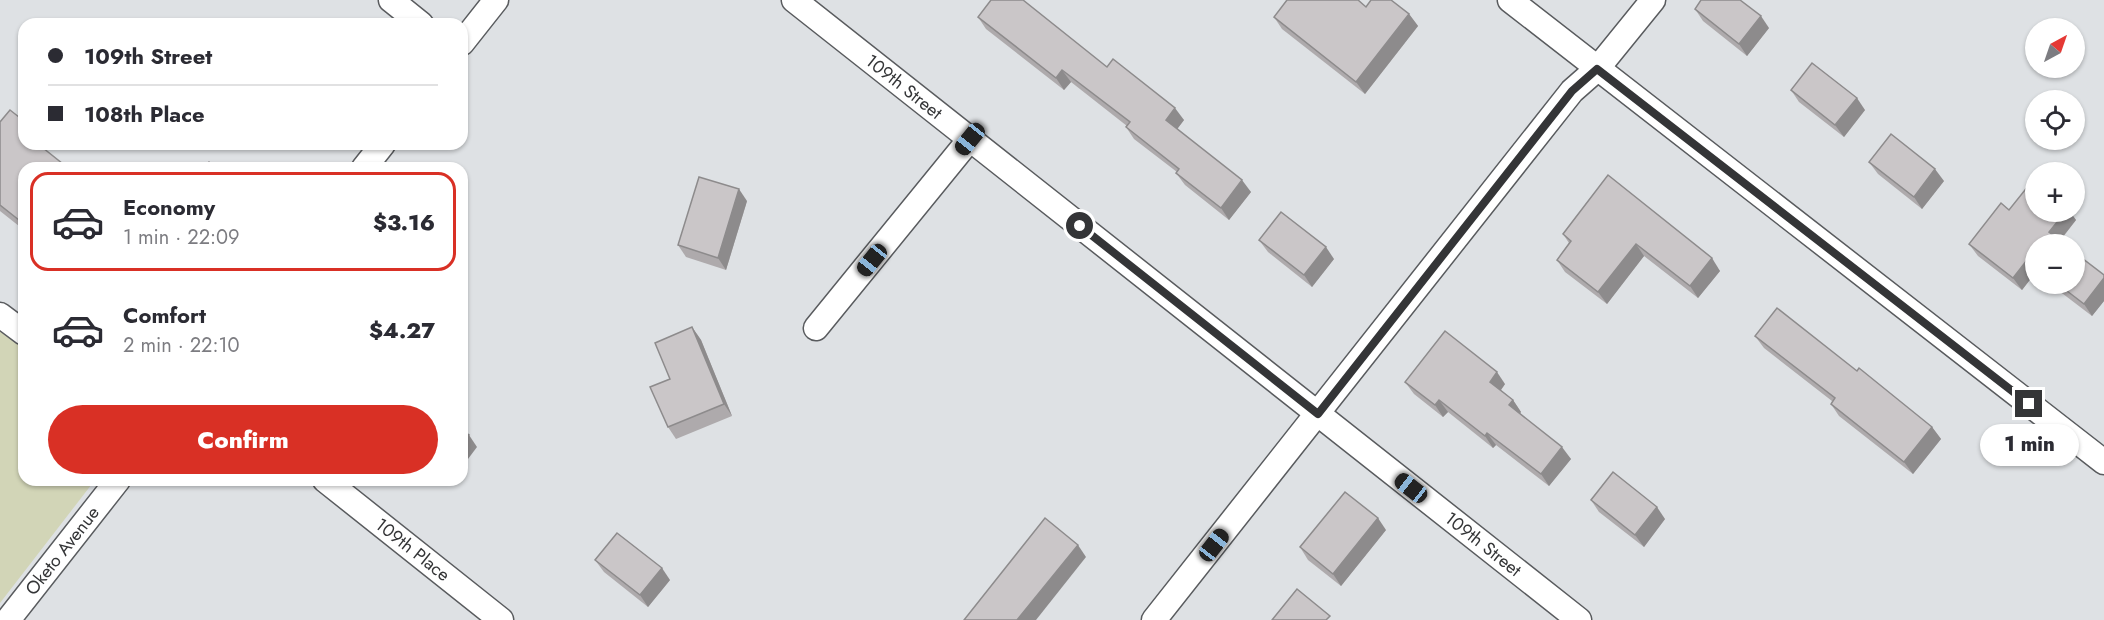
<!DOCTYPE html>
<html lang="en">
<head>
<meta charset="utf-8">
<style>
	body { margin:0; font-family:Jost,sans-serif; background:#f7f7f7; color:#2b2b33; height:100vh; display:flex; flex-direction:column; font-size:22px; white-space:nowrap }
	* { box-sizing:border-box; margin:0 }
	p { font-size:20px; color:#7c7c81 }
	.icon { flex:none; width:33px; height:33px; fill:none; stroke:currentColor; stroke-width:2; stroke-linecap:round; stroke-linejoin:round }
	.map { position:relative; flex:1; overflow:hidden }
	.panel { position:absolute; left:18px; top:162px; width:450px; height:324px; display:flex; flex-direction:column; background:#fff; border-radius:18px; box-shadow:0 2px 4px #0004 }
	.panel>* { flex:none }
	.guide { position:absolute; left:18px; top:18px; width:450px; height:132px; border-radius:18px; box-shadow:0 2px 4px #0004; display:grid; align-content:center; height:132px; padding:0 30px; background:#fff }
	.needle { width:39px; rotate:40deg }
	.fabs { position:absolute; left:2025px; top:18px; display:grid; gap:12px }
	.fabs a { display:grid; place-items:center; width:60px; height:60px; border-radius:50%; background:#fff; box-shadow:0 2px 4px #0004; font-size:30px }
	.end { position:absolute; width:27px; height:27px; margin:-14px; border:8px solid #343537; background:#fff; box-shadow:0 0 0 3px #fff }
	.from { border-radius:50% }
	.bubble { position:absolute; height:42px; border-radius:21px; background:#fff; box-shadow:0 2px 4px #0004; font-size:20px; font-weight:800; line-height:42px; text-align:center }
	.car { position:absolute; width:18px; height:36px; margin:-18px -9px; border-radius:8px; box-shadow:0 0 4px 2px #0007; background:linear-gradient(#222 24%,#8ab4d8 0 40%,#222 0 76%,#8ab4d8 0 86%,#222 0) }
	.guide b { display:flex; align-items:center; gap:21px; height:57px; font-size:22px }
	.guide b+b { border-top:2px solid #e1e1e2 }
	.guide i { width:15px; height:15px; background:#2b2b33 }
	ul { padding:10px 0 0; list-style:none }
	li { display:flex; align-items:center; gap:18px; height:99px; margin:0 12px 9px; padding:0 18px; border:3px solid transparent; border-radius:18px }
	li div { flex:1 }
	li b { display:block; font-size:22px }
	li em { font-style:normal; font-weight:800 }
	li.active { border-color:#d93025 }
	li>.icon { width:54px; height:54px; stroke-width:1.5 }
	.action { display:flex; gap:12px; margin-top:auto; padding:12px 30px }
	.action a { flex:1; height:69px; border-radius:36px; background:#d93025; color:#fff; font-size:24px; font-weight:800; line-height:69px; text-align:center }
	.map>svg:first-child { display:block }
	.park { fill:#d2d5b7 }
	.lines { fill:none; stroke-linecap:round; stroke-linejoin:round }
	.street-casing { stroke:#595b5e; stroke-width:27 }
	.street { stroke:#fff; stroke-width:24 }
	.wall { fill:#aeaaac }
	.shaded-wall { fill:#8d8b8c }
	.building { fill:#cac6c8; stroke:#8d8b8c; stroke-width:1.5 }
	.route { stroke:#343537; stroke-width:8 }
	.labels { text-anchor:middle; stroke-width:4.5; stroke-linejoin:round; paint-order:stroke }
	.street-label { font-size:18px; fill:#343537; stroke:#dee1e4 }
</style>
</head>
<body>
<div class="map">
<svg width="2104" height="620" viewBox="0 0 2104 620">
	<rect width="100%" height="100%" fill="#dee1e4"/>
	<!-- park -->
	<polygon class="park" points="0,330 24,349 24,480 95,480 0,603"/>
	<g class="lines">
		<!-- street casing -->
		<g class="street-casing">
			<g id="street">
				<polyline points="391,0 421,24"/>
				<path id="s1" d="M794,0L1579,620"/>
				<polyline points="1510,0 2104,462"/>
				<polyline points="462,43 496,0"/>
				<polyline points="364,168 383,144"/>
				<polyline points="0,315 24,333"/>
				<polyline points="816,328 970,139"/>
				<path id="s2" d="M325,480L501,620"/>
				<path id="s3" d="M8,620L118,480"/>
				<polyline points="1154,620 1572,91 1597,69 1653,0"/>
			</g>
		</g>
		<!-- street -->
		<use href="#street" class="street"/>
	</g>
	<!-- wall -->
	<g class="wall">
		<polygon points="1366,7 1409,14 1418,26 1365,94 1282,29 1274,17"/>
		<polygon points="1695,9 1769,28 1747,56 1703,21"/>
		<polygon points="978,17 1107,67 1184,120 1177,129 1251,192 1229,220 1185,185 1176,173 1177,172 1134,139 1126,127 1127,126 1071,82 1064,90 986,29"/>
		<polygon points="1791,90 1865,110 1844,137 1799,102"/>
		<polygon points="0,122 24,144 45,144 24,168 24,230 0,211"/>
		<polygon points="1869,162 1944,181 1922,209 1878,174"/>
		<polygon points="1608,175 1720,271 1698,298 1644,256 1607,304 1565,272 1557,260 1569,243 1563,234"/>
		<polygon points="747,201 726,270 686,257 678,245"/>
		<polygon points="2009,210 2070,212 2076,220 2060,241 2036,244 2036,272 2022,290 1978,256 1969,244"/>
		<polygon points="1259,240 1334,259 1312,287 1268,252"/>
		<polygon points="2104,275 2104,301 2092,316 2050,284 2074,284"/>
		<polygon points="692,327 701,340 732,416 676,439 668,427 670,379"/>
		<polygon points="1755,336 1857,371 1932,427 1941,439 1913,474 1839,416 1831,404 1832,401 1764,348"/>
		<polygon points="1405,382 1505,384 1501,390 1513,400 1521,412 1520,413 1571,459 1549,486 1496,445 1493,448 1448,412 1443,417 1414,394"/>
		<polygon points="1591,500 1665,519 1644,547 1599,512"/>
		<polygon points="1386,530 1341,586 1308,560 1300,547"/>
		<polygon points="595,560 670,580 648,607 604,572"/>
	</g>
	<!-- shaded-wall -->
	<g class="shaded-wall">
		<polygon points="1409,14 1418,26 1365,94 1356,82"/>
		<polygon points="1761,16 1769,28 1747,56 1739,44"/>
		<polygon points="1062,70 1071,82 1064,90 1056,78"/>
		<polygon points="1857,98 1865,110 1844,137 1835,125"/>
		<polygon points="1175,108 1184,120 1175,132 1166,120"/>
		<polygon points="1935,169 1944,181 1922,209 1914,197"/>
		<polygon points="1242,180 1251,192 1229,220 1221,208"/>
		<polygon points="739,189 747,201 726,270 718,258"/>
		<polygon points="2065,212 2070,212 2076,220 2057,244 2049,232"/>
		<polygon points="1636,244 1644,256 1607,304 1598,292"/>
		<polygon points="1326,247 1334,259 1312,287 1304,275"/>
		<polygon points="1712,258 1720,271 1698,298 1690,286"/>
		<polygon points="2027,260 2036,272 2022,290 2013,278"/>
		<polygon points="2104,278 2104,301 2092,316 2084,304"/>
		<polygon points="692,327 701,340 732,416 724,404"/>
		<polygon points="1497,372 1505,384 1498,394 1490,382"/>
		<polygon points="1439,400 1448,412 1443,417 1435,405"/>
		<polygon points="1513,400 1521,412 1517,417 1509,405"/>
		<polygon points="1932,427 1941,439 1913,474 1904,462"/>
		<polygon points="1487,433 1496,445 1493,448 1485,436"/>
		<polygon points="469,435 477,447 462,467 462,444"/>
		<polygon points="1562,447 1571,459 1549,486 1541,474"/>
		<polygon points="1657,507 1665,519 1644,547 1635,535"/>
		<polygon points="1378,518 1386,530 1341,586 1333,574"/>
		<polygon points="1078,545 1086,557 1036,620 1017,620"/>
		<polygon points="662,568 670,580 648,607 640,595"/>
	</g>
	<!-- building -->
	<g class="building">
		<polygon points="991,0 1023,0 1107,67 1113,59 1175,108 1166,120 1242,180 1221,208 1176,173 1179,169 1126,127 1130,122 1062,70 1056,78 978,17"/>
		<polygon points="1287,0 1358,0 1366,7 1371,0 1391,0 1409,14 1356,82 1274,17"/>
		<polygon points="1701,0 1740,0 1761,16 1739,44 1695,9"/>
		<polygon points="1812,63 1857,98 1835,125 1791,90"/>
		<polygon points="10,110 24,121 24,144 38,144 68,168 24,168 24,224 0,205 0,122"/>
		<polygon points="1891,134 1935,169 1914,197 1869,162"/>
		<polygon points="209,162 217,168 205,168"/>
		<polygon points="1608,175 1712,258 1690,286 1636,244 1598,292 1557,260 1571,241 1563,234"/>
		<polygon points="699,177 739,189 718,258 678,245"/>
		<polygon points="2033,180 2036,182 2036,212 2065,212 2049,232 2065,244 2036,244 2036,266 2027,260 2013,278 1969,244 2001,203 2009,210"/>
		<polygon points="1281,212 1326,247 1304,275 1259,240"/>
		<polygon points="2074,252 2104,275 2104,278 2084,304 2058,284 2074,284"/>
		<polygon points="1777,308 1857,371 1859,368 1932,427 1904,462 1831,404 1835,398 1755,336"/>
		<polygon points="692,327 724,404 668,427 650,387 670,379 655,343"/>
		<polygon points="1445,331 1497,372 1490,382 1513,400 1509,405 1562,447 1541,474 1487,433 1485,436 1439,400 1435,405 1405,382"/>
		<polygon points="462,430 469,435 462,444"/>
		<polygon points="1613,472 1657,507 1635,535 1591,500"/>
		<polygon points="1345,492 1378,518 1333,574 1300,547"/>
		<polygon points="1045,518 1078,545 1017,620 964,620"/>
		<polygon points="617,533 662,568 640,595 595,560"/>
		<polygon points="1297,589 1330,616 1326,620 1272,620"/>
	</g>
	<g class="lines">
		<!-- route -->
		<polyline class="route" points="1080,226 1318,414 1572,91 1597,69 2029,404"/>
	</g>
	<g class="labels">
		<!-- street labels -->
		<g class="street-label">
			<text dy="6" stroke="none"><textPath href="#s1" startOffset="140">109th Street</textPath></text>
			<text dy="6" stroke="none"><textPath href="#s1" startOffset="878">109th Street</textPath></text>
			<text dy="6" stroke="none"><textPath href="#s3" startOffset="88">Oketo Avenue</textPath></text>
			<text dy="6" stroke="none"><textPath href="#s2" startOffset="112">109th Place</textPath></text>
		</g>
	</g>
</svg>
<div class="fabs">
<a><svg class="needle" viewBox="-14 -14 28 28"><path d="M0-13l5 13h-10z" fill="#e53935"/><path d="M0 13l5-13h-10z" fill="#7c7c81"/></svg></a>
<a><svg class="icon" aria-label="locate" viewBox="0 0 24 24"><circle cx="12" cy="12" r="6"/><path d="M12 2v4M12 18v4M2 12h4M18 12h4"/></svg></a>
<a>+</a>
<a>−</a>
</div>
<i class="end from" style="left:1080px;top:226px"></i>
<i class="end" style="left:2029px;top:404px"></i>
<div class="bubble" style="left:1980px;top:424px;width:99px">1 min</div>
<i class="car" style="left:970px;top:139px;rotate:219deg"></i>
<i class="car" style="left:872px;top:260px;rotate:219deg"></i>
<i class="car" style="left:1411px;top:488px;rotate:308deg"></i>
<i class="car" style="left:1214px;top:545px;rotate:38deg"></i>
<div class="guide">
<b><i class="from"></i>109th Street</b>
<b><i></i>108th Place</b>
</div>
<section class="panel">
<ul>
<li class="active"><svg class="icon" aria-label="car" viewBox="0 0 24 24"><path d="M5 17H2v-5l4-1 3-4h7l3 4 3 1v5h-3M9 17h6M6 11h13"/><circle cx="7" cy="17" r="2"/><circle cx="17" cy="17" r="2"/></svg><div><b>Economy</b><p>1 min · 22:09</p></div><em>$3.16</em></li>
<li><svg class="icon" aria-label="car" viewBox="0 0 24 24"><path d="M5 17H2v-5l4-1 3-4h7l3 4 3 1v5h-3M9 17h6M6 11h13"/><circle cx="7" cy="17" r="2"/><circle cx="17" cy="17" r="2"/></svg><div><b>Comfort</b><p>2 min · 22:10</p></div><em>$4.27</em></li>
</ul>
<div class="action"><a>Confirm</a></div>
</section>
</div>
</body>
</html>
